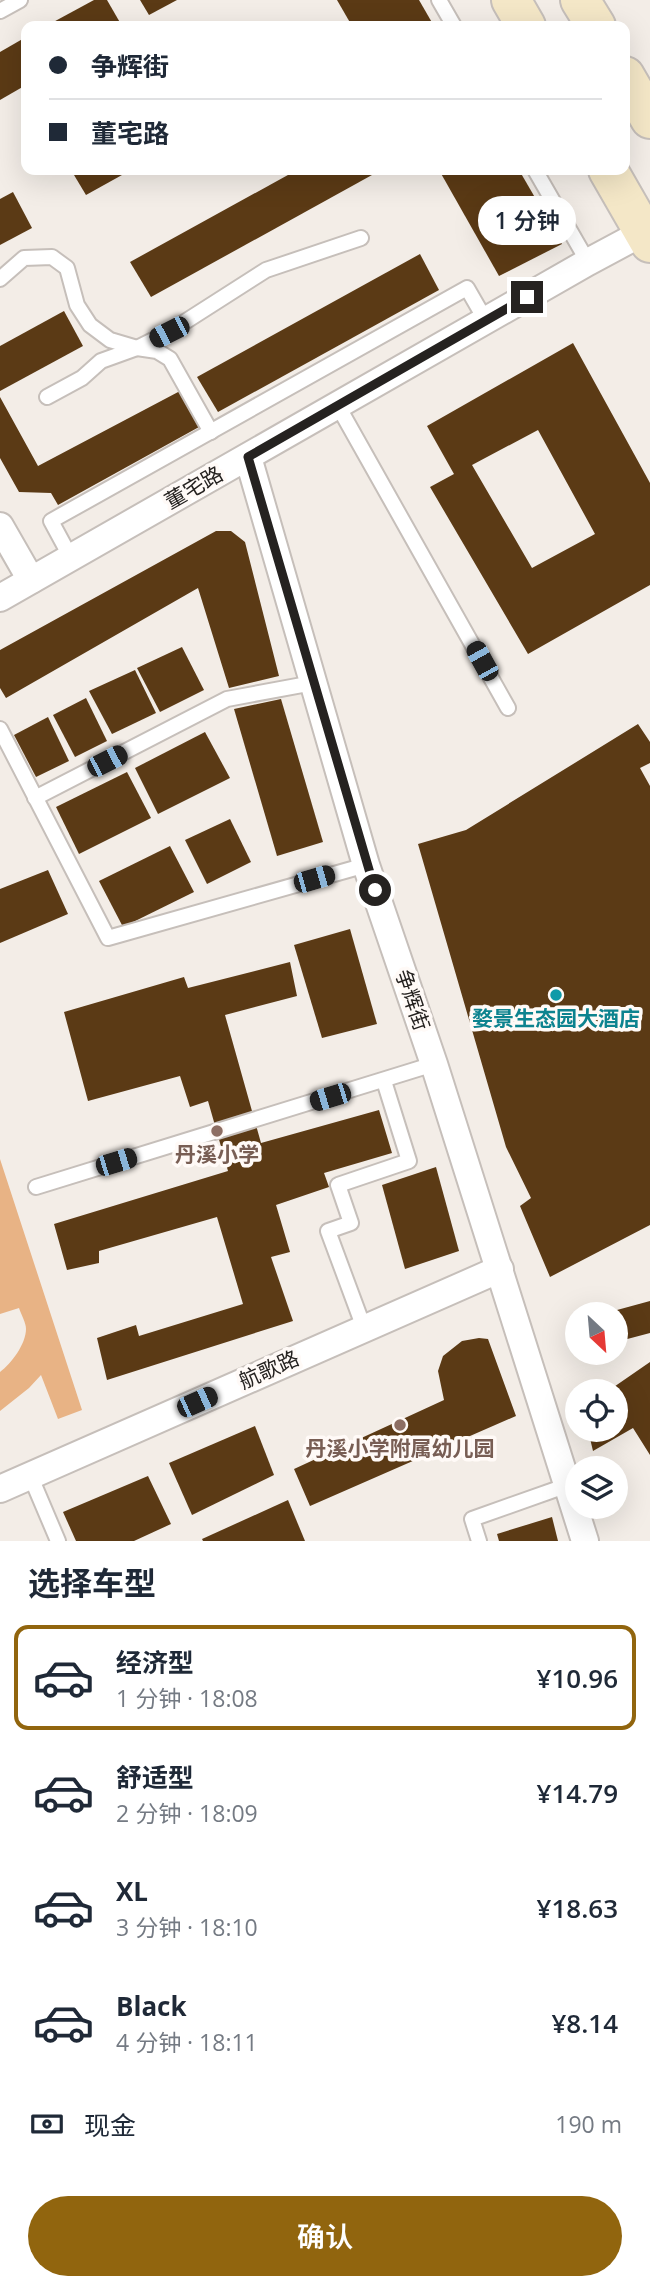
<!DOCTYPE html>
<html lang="zh">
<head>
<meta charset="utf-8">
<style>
	body { margin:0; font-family:"Open Sans","Noto Sans SC",sans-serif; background:#f6f6f7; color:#1f2937; height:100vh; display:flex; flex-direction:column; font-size:26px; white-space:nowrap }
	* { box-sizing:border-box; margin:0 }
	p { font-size:23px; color:#747a83 }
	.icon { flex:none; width:38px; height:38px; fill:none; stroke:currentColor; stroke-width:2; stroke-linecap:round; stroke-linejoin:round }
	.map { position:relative; height:1541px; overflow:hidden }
	.panel { display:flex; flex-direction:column; background:#fff; flex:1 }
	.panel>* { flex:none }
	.top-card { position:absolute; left:21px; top:21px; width:609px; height:154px; border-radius:14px; box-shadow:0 7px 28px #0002; display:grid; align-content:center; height:154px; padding:0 28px; background:#fff }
	.needle { width:46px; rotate:154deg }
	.buttons { position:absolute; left:565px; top:1302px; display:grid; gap:14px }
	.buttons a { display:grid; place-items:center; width:63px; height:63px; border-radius:50%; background:#fff; box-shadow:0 7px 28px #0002; font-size:35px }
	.end { position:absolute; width:32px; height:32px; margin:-16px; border:9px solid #252220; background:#fff; box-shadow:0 0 0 4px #fff }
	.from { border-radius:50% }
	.bubble { position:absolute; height:49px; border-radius:24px; background:#fff; box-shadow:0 7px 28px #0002; font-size:23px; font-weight:600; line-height:49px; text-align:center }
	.car { position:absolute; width:21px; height:42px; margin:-21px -10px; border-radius:9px; box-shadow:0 0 5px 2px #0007; background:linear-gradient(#222 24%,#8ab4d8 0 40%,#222 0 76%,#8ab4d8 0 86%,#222 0) }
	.top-card b { display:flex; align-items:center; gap:24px; height:66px; font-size:26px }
	.top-card b+b { border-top:2px solid #e0e1e3 }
	.top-card i { width:18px; height:18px; background:#1f2937 }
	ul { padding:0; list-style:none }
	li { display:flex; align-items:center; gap:21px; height:105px; margin:0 14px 10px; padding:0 14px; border:4px solid transparent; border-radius:14px }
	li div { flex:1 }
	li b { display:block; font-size:26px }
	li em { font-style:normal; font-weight:600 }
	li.on { border-color:#91650e }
	li>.icon { width:63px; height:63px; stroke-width:1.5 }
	h2 { padding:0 28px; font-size:32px; line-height:84px }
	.pay { display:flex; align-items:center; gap:18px; height:77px; padding:0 28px; font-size:26px }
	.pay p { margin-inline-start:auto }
	.action { display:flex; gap:14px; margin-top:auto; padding:14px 28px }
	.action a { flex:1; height:80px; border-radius:42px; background:#91650e; color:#fff; font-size:28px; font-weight:600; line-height:80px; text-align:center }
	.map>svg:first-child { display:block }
	.grass { fill:#e8b385 }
	.building { fill:#5b3a15; fill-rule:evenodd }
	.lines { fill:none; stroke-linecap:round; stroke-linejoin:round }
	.lane-casing { stroke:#c6bfba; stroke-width:18 }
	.street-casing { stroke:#c6bfba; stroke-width:30 }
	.secondary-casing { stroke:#c6bfba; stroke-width:42 }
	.lane { stroke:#fff; stroke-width:14 }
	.street { stroke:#fff; stroke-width:26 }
	.secondary { stroke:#f4e7c7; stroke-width:38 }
	.route { stroke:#252220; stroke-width:9 }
	.culture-dot { fill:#0f9aa8; stroke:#fffaf7; stroke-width:2.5 }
	.education-dot { fill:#8d6e63; stroke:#fffaf7; stroke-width:2.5 }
	.labels { text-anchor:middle; stroke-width:7; stroke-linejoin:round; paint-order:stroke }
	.street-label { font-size:21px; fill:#252220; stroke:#fffaf7 }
	.culture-label { font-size:21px; font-weight:bold; fill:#0d838f; stroke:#fffaf7 }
	.education-label { font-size:21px; font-weight:bold; fill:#785e54; stroke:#fffaf7 }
</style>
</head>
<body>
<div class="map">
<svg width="650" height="1541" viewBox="0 0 650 1541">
	<rect width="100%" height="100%" fill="#f3ede7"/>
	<!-- grass -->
	<path class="grass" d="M0,1159L82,1410L58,1419L41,1375L29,1388L0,1411V1372C11,1364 26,1344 26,1329C26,1323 21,1314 19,1308L0,1314Z"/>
	<!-- building -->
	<g class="building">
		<polygon points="94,0 107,0 122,26 46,26"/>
		<polygon points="140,0 177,0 149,15"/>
		<polygon points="337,0 419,0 434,26 352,26"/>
		<polygon points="26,37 26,85 0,100 0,52"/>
		<polygon points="71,170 131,170 86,195"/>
		<polygon points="297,170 370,170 372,175 151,297 130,262"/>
		<polygon points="439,170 519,170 562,244 499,276"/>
		<polygon points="13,192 32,228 0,245 0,199"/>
		<polygon points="420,254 439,290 218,412 197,377"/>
		<polygon points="64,311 83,346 0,391 0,346"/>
		<path d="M573,343L650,483V585L528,654L430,487L454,474L427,426ZM538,430L595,534L532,568L472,465Z"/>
		<polygon points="180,391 199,427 58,505 51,493 19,492 0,458 0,397 38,466"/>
		<polygon points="216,531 231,531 245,542 279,676 229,688 198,588 6,698 0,688 0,650"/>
		<polygon points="182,647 204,690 160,712 137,668"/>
		<polygon points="135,670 156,713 112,734 89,691"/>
		<polygon points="86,698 107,741 75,757 53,715"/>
		<polygon points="281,699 323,842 277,856 234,709"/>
		<polygon points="48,717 69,761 36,777 14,735"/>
		<polygon points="638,724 650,742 650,763 640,768 650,786 650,1225 550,1277 520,1206 531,1198 506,1147 418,844 466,830"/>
		<polygon points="205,732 230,778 158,814 135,768"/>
		<polygon points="127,772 151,818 79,854 56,807"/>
		<polygon points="230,819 251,862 207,884 185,840"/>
		<polygon points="170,846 194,892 123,927 99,881"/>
		<polygon points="48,870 68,914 0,943 0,889"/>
		<polygon points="350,929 377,1024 322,1038 294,945"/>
		<polygon points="290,962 297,996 225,1015 261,1143 379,1110 392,1153 324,1173 329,1187 276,1205 290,1252 271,1257 293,1321 107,1380 97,1338 136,1325 139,1336 243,1304 217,1217 99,1251 99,1263 67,1270 54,1224 228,1171 208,1101 190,1107 180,1076 88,1101 64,1012 184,977 188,988"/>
		<polygon points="436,1167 459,1251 405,1269 382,1185"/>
		<polygon points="650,1301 650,1333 616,1342 616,1314 606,1313"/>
		<polygon points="479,1338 488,1339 516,1416 310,1506 294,1469 444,1400 438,1371 443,1356 462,1341"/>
		<polygon points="650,1362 650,1455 633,1428 593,1451 588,1430 616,1430 616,1391 608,1391"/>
		<polygon points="255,1426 274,1475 192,1515 169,1463"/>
		<polygon points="148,1476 171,1524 134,1541 76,1541 63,1512"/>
		<polygon points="288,1500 305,1541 203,1541 202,1539"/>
		<polygon points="552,1517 558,1541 499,1541 497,1534"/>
	</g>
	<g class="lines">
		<!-- lane casing -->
		<g class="lane-casing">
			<g id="lane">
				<polyline points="439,0 454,26"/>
				<polyline points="0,11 20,0"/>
				<polyline points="535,170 588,262"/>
				<polyline points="0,279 24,258 52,257 67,268 77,305 90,325 110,340 137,348 157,351 170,359 211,432"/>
				<polyline points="47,397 82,378 101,361 137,348 169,332 266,270 361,238"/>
				<polyline points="338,406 508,708"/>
				<polyline points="71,558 51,521 467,288 486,321"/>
				<polyline points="0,729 108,938 366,865"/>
				<polyline points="35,798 227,699 313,683"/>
				<polyline points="36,1187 434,1064"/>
				<polyline points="364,1328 328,1231 351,1223 338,1185 409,1161 384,1081"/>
				<polyline points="30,1475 58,1541"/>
				<polyline points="479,1541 472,1519 568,1485"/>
			</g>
		</g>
		<!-- street casing -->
		<g class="street-casing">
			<g id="street">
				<polyline points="248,457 366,865 434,1064 585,1541"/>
				<polyline points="0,526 31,580"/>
				<polyline points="0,598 588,262 644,232"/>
				<polyline points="0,1489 500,1269"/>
			</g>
		</g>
		<!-- secondary casing -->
		<g class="secondary-casing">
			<g id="secondary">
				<polyline points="511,0 526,26"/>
				<polyline points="580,0 596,26"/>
				<polyline points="625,76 650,119"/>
				<polyline points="608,170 650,243"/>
			</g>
		</g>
		<!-- lane -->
		<use href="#lane" class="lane"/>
		<!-- street -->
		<use href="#street" class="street"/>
		<!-- secondary -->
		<use href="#secondary" class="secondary"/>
	</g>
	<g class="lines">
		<!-- route -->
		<polyline class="route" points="375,890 248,457 527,297"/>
	</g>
	<!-- markers -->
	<circle class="culture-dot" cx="556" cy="995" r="7"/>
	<g class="education-dot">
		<circle cx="217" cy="1131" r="7"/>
		<circle cx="400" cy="1425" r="7"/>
	</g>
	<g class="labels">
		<!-- street labels -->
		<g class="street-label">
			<text transform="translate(194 488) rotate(-30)" y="7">董宅路</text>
			<text transform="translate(412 1000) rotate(71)" y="7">争辉街</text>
			<text transform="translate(269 1370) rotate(-24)" y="7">航歌路</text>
		</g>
		<!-- culture labels -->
		<g class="culture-label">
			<text x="556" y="1026">婺景生态园大酒店</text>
		</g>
		<!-- education labels -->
		<g class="education-label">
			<text x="217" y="1162">丹溪小学</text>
			<text x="400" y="1456">丹溪小学附属幼儿园</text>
		</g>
	</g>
</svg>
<div class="buttons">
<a><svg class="needle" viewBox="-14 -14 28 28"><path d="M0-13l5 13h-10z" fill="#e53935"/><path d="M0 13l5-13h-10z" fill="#747a83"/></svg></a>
<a><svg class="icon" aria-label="locate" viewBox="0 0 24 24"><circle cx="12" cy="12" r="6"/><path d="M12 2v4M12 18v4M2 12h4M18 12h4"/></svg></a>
<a><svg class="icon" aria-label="layers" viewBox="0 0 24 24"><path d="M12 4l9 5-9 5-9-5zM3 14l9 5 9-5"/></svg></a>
</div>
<i class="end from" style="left:375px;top:890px"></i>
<i class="end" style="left:527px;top:297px"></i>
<div class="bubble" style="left:478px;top:196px;width:98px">1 分钟</div>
<i class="car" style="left:169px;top:332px;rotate:243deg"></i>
<i class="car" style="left:482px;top:661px;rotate:331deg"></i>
<i class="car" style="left:107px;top:761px;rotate:63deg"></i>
<i class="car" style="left:314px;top:879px;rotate:74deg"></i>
<i class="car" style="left:330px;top:1097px;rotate:253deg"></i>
<i class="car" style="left:116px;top:1162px;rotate:73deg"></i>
<i class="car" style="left:197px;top:1402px;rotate:66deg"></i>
<div class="top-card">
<b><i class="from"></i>争辉街</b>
<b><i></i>董宅路</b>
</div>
</div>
<section class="panel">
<h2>选择车型</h2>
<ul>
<li class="on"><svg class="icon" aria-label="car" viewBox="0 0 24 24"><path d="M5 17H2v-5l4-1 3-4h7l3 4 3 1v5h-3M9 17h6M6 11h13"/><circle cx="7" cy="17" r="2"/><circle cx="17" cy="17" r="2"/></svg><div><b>经济型</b><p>1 分钟 · 18:08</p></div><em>¥10.96</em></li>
<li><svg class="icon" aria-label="car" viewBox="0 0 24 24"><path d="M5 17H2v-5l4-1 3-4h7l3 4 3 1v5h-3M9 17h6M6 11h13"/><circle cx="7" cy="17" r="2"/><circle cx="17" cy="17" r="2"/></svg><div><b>舒适型</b><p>2 分钟 · 18:09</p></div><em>¥14.79</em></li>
<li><svg class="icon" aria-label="car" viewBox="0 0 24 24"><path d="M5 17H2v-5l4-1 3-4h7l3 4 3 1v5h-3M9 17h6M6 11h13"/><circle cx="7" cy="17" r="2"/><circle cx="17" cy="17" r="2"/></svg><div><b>XL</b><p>3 分钟 · 18:10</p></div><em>¥18.63</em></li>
<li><svg class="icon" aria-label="car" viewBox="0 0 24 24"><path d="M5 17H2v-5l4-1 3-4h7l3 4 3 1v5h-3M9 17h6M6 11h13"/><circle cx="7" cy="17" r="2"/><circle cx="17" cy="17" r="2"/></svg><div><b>Black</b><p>4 分钟 · 18:11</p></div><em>¥8.14</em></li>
</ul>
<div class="pay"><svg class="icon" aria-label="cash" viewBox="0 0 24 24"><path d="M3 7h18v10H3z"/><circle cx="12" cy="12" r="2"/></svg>现金<p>190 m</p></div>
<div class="action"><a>确认</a></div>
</section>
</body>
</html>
